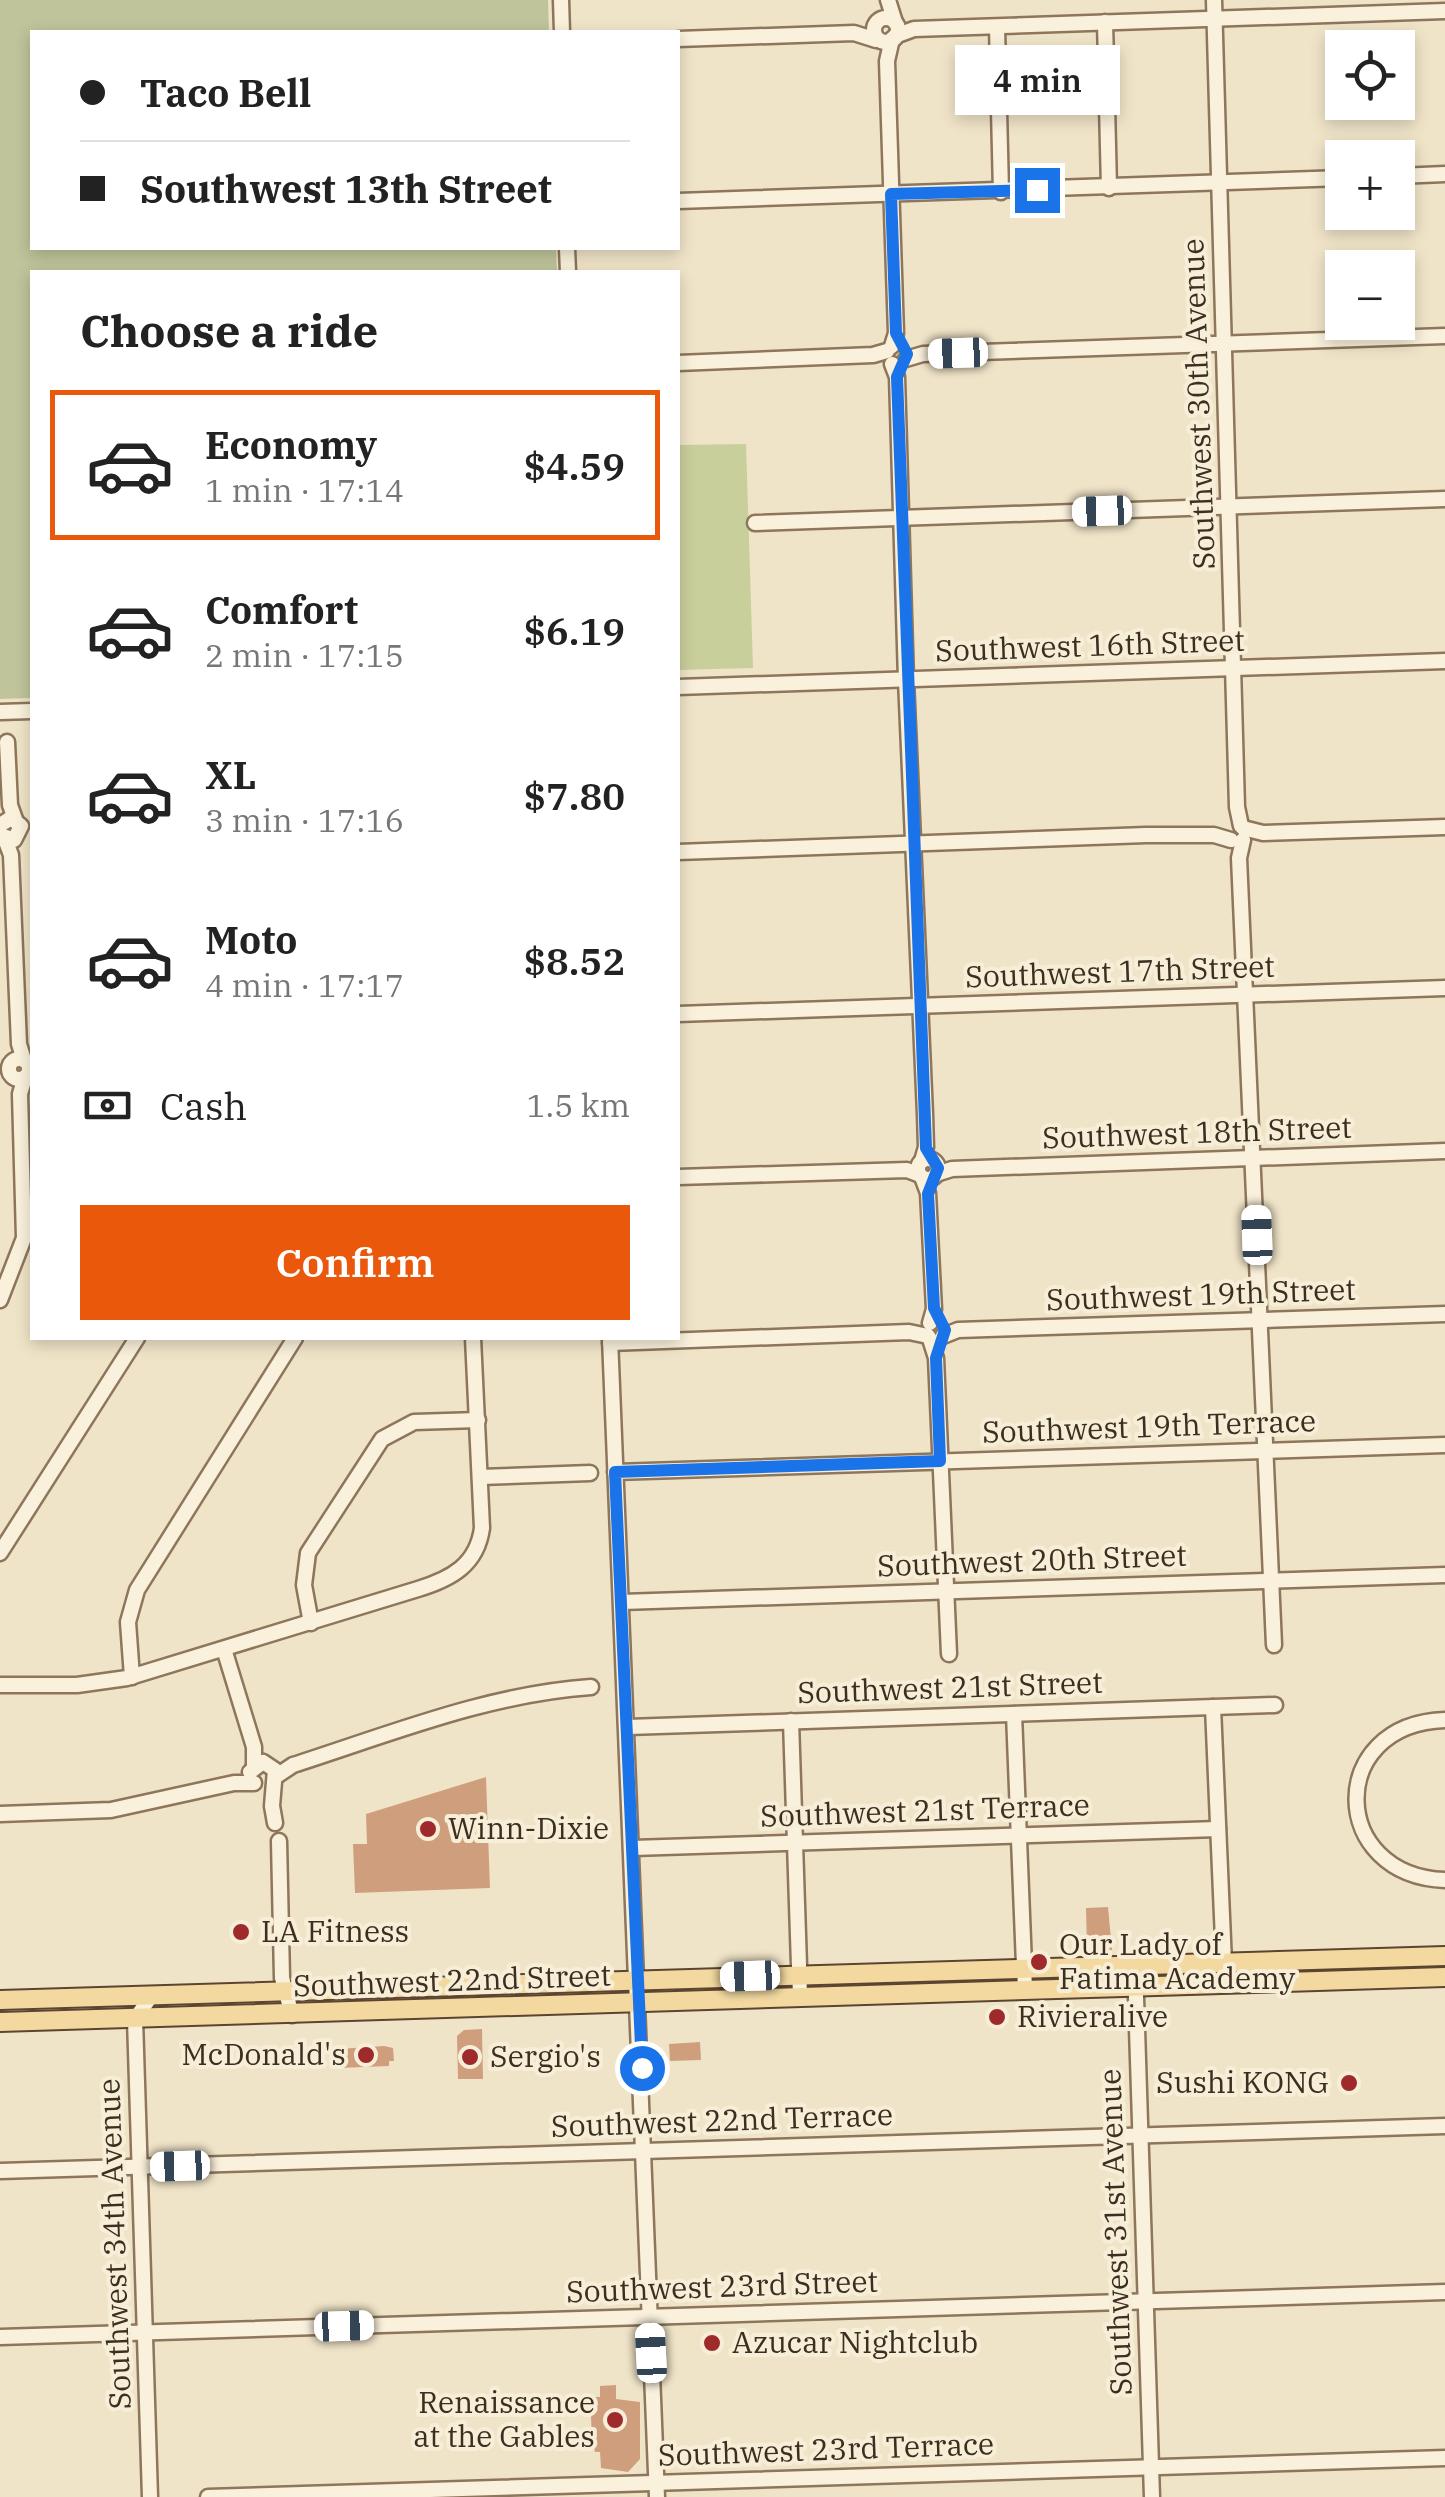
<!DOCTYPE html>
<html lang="en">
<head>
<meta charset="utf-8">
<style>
	body { margin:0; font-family:"IBM Plex Serif",serif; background:#f2f2f2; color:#222; height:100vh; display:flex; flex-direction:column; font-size:38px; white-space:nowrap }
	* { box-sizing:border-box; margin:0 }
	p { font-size:32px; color:#767676 }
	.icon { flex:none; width:55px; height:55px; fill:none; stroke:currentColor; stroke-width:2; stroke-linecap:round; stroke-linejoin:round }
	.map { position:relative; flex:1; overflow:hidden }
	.panel { position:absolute; left:30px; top:270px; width:650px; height:1070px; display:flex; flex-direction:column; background:#fff; border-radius:0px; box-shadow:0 5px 15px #0003 }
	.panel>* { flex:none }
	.guide { position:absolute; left:30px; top:30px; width:650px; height:220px; border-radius:0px; box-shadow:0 5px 15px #0003; display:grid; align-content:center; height:220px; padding:0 50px; background:#fff }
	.buttons { position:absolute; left:1325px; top:30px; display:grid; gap:20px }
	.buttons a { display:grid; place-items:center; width:90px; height:90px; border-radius:0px; background:#fff; box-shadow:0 5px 15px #0003; font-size:50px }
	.end { position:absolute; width:45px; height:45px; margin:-22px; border:12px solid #1a73e8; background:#fff; box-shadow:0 0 0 5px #fff }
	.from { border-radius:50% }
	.bubble { position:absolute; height:70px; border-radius:0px; background:#fff; box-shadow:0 5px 15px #0003; font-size:32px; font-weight:600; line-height:70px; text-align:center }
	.car { position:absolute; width:30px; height:60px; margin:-30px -15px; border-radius:12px; box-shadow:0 0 8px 2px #0007; background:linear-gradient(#fff 24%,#345 0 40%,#fff 0 76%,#345 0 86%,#fff 0) }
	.guide b { display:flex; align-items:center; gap:35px; height:95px; font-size:38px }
	.guide b+b { border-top:2px solid #e0e0e0 }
	.guide i { width:25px; height:25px; background:#222 }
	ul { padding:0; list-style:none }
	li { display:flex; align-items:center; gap:30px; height:150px; margin:0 20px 15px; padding:0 30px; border:5px solid transparent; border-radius:0px }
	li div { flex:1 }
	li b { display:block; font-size:38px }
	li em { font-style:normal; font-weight:600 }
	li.active { border-color:#ea580c }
	li>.icon { width:90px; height:90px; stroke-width:1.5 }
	h2 { padding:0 50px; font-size:45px; line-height:120px }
	.pay { display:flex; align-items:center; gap:25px; height:110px; padding:0 50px; font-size:38px }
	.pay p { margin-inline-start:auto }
	.action { display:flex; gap:20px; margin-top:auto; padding:20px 50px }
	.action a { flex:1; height:115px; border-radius:0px; background:#ea580c; color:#fff; font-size:40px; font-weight:600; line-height:115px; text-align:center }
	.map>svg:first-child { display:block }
	.green { fill:#c9cf9b }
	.cemetery { fill:#bfc49a }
	.building { fill:#cf9f7d }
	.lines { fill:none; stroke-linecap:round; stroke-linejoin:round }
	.minor-casing { stroke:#8d765c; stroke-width:19 }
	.major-casing { stroke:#5b4430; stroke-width:22 }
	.minor { stroke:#faf1dc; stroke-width:14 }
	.major { stroke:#f3d9a0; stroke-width:18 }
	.route { stroke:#1a73e8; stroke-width:12 }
	.poi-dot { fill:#9e2a2b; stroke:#f7eed8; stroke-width:4 }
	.labels { text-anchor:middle; stroke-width:8; stroke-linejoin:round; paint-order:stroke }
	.street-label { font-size:30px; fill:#3d2e20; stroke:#f7eed8 }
	.poi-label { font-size:30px; fill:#3d2e20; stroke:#f7eed8; text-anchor:start }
</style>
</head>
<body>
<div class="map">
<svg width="1445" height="2497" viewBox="0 0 1445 2497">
	<rect width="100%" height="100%" fill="#f0e4c8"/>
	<!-- green -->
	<polygon class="green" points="746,444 753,668 678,670 678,445"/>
	<!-- cemetery -->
	<polygon class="cemetery" points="0,0 548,0 549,32 32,32 32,248 556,248 557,272 32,272 32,698 0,699"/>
	<!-- building -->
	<g class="building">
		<polygon points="486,1777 490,1888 355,1893 353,1844 367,1844 366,1814"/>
		<polygon points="1108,1907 1112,1950 1087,1951 1086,1908"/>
		<polygon points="482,2029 483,2079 458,2079 457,2036 464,2030"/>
		<polygon points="700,2042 701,2060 670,2061 669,2044"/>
		<polygon points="384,2046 393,2048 394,2061 389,2061 389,2066 339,2068 338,2049"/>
		<polygon points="616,2385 616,2399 640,2402 640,2459 628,2472 601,2468 600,2452 595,2452 592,2438 590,2397 600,2397 600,2386"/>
	</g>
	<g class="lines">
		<!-- minor casing -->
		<g class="minor-casing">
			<g id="minor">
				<polyline points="561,0 562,32"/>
				<polyline points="888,0 894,19"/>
				<polyline points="1214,0 1237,807 1241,826"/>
				<circle cx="886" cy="30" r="12"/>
				<polyline points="1105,22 1109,188"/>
				<polyline points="997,27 1001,192"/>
				<polyline points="895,36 914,29 1445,11"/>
				<polyline points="678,39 854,33 876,40"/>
				<polyline points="1398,176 1445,174"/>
				<polyline points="678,201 1342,178"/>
				<polyline points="567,248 568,272"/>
				<polyline points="892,346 896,333 887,61 892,39"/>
				<polyline points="906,359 923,354 1445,336"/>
				<polyline points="678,363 873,355 887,351"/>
				<polyline points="892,364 897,377 906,680 925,1114 926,1147 922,1161"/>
				<polyline points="755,523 1445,499"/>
				<polyline points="678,687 1445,661"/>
				<polyline points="0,712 32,711"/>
				<polyline points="7,742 10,805 15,819"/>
				<polyline points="0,825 11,818 21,826 14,840 1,835"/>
				<polyline points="1243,828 1263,833 1445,827"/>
				<polyline points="5,839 11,855 19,1044 24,1060"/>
				<polyline points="1243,840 1239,858 1274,1645"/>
				<polyline points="678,852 1146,835 1214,835 1231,840"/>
				<polyline points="678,1014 1445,988"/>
				<circle cx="19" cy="1069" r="10"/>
				<circle cx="928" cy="1169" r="10"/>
				<polyline points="936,1174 952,1169 1445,1151"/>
				<polyline points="678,1177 907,1170 920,1175"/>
				<polyline points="922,1177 928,1193 934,1309 930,1323"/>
				<polyline points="0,1300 24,1238 20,1094 25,1077"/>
				<polyline points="943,1336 958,1330 1445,1314"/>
				<polyline points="610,1338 657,2497"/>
				<polyline points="930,1339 936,1358 949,1654"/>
				<polyline points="610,1343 909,1332 928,1336"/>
				<polyline points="615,1472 1445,1445"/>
				<polyline points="480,1477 590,1473"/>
				<polyline points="0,1553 137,1338"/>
				<polyline points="622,1602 1445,1575"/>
				<polyline points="311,1623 304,1585 308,1553 382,1439 414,1422 478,1420"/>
				<polyline points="224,1649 254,1747 254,1766"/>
				<polyline points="132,1677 128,1622 137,1590 295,1338"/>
				<path d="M0,1685H77L127,1678L418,1589C451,1579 477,1565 482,1528L473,1338"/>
				<polyline points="1213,1707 1224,1963"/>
				<polyline points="1014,1714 1025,1990"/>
				<path d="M1445,1720C1325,1724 1329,1876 1445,1880"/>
				<polyline points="791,1721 800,1996"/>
				<polyline points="628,1727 1275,1705"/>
				<polyline points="250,1772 263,1762 275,1770 272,1806 275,1823"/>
				<path d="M275,1777L293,1765C390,1734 488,1694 591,1687"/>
				<polyline points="0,1814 111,1810 234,1783 254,1783"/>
				<polyline points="279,1841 282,1978 292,2015"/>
				<polyline points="633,1848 1218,1829"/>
				<polyline points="1135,1966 1152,2497"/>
				<polyline points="0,2171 1445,2126"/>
				<polyline points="0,2337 1445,2292"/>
				<polyline points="150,2497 135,2019 152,1995"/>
				<polyline points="208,2497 1445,2458"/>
			</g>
		</g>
		<!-- major casing -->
		<g class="major-casing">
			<g id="major">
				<polyline points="0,2000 1445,1956"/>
				<polyline points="0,2022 1445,1977"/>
			</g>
		</g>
		<!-- minor -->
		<use href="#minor" class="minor"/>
		<!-- major -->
		<use href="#major" class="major"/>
	</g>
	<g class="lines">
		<!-- route -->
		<polyline class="route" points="642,2068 615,1472 940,1461 936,1358 945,1330 934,1308 928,1194 938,1168 926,1148 897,377 907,354 896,333 891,194 1037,190"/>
	</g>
	<!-- markers -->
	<g class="poi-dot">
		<circle cx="428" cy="1829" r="10"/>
		<circle cx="241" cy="1932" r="10"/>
		<circle cx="1039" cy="1962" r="10"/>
		<circle cx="997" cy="2017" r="10"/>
		<circle cx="366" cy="2055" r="10"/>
		<circle cx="470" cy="2057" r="10"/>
		<circle cx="1349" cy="2083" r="10"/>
		<circle cx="712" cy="2343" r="10"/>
		<circle cx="615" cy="2420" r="10"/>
	</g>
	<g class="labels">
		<!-- street labels -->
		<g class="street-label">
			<text transform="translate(1199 404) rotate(-92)" y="10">Southwest 30th Avenue</text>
			<text transform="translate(1090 646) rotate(-2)" y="10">Southwest 16th Street</text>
			<text transform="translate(1120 972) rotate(-2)" y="10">Southwest 17th Street</text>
			<text transform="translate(1197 1133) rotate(-2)" y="10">Southwest 18th Street</text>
			<text transform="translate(1201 1295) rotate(-2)" y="10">Southwest 19th Street</text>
			<text transform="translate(1149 1427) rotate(-2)" y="10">Southwest 19th Terrace</text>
			<text transform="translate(1032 1561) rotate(-2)" y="10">Southwest 20th Street</text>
			<text transform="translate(950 1688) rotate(-2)" y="10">Southwest 21st Street</text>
			<text transform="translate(925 1811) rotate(-2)" y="10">Southwest 21st Terrace</text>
			<text transform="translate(452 1981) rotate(-2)" y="10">Southwest 22nd Street</text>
			<text transform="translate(722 2121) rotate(-2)" y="10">Southwest 22nd Terrace</text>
			<text transform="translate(1116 2232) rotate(-92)" y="10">Southwest 31st Avenue</text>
			<text transform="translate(115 2244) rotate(-92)" y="10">Southwest 34th Avenue</text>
			<text transform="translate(722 2287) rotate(-2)" y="10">Southwest 23rd Street</text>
			<text transform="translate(826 2450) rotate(-2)" y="10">Southwest 23rd Terrace</text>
		</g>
		<!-- poi labels -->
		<g class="poi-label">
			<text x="448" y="1839">Winn-Dixie</text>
			<text x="261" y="1942">LA Fitness</text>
			<text x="1059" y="1955">Our Lady of<tspan x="1059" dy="34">Fatima Academy</tspan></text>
			<text x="1017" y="2027">Rivieralive</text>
			<text x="346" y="2065" text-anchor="end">McDonald's</text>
			<text x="490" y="2067">Sergio's</text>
			<text x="1329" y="2093" text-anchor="end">Sushi KONG</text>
			<text x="732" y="2353">Azucar Nightclub</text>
			<text x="595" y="2413" text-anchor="end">Renaissance<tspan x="595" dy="34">at the Gables</tspan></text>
		</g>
	</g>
</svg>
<div class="buttons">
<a><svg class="icon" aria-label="locate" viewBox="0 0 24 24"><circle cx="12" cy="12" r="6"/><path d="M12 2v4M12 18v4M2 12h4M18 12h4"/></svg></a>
<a>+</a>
<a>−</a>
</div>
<i class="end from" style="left:642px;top:2068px"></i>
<i class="end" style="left:1037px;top:190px"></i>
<div class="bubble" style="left:955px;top:45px;width:165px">4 min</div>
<i class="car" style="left:958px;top:353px;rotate:268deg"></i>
<i class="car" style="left:1102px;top:511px;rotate:268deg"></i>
<i class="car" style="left:1257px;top:1235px;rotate:358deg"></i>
<i class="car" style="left:750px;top:1976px;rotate:268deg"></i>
<i class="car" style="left:180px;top:2166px;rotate:268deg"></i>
<i class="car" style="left:344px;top:2326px;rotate:88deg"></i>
<i class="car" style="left:651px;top:2353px;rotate:357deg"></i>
<div class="guide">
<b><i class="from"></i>Taco Bell</b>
<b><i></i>Southwest 13th Street</b>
</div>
<section class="panel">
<h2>Choose a ride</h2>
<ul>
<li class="active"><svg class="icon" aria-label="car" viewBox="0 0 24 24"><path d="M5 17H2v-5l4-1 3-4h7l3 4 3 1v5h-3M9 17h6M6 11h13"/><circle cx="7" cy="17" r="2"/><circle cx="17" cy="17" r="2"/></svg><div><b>Economy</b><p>1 min · 17:14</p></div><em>$4.59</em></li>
<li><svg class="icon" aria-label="car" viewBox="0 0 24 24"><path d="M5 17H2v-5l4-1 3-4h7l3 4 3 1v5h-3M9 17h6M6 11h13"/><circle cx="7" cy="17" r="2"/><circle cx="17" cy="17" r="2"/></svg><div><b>Comfort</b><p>2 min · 17:15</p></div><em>$6.19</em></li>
<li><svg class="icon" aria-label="car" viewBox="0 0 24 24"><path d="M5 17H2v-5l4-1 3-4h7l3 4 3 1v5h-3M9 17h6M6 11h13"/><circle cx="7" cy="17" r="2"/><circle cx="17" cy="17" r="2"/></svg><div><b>XL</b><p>3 min · 17:16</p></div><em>$7.80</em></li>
<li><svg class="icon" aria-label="car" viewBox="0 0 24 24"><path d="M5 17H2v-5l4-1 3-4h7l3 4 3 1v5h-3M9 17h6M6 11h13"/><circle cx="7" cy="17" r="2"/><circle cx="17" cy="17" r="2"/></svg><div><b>Moto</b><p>4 min · 17:17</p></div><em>$8.52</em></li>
</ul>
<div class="pay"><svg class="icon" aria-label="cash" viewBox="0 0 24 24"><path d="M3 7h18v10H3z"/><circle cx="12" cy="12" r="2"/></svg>Cash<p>1.5 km</p></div>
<div class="action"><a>Confirm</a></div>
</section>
</div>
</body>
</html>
